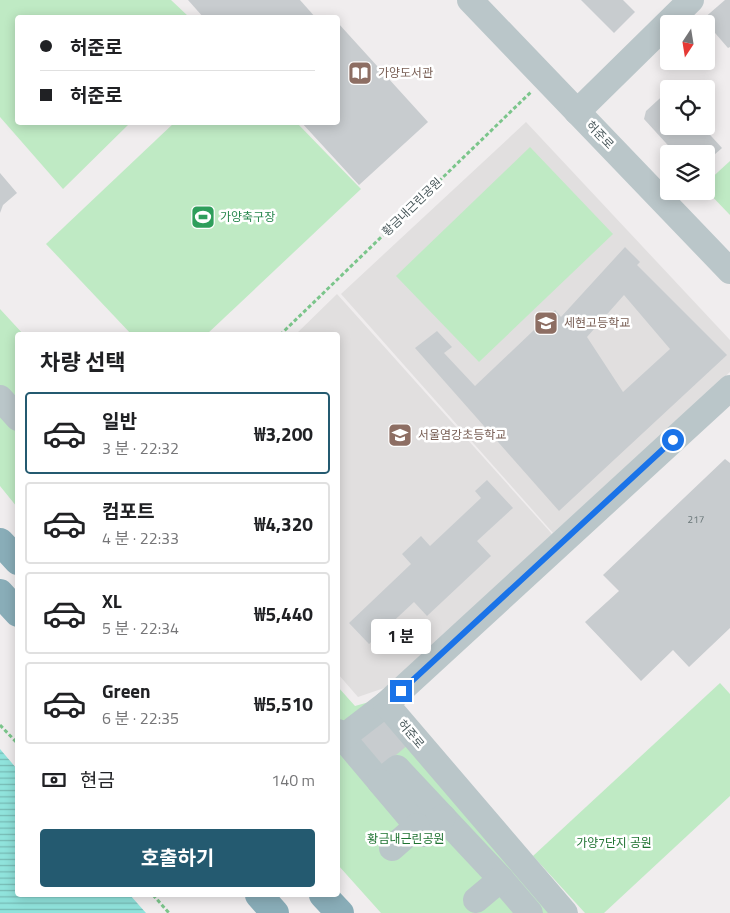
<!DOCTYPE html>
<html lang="ko">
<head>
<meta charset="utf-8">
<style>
	body { margin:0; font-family:"Titillium Web","Noto Sans KR",sans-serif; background:#f6f6f6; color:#202124; height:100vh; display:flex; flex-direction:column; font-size:19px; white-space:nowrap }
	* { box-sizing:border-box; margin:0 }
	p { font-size:16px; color:#757577 }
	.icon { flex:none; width:28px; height:28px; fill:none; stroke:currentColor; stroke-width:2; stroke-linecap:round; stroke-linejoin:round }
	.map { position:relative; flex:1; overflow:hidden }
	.side { position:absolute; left:15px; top:332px; width:325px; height:565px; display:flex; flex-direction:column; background:#fff; border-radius:5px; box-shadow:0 2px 12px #0003 }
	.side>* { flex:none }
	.hud { position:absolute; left:15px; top:15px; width:325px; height:110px; border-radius:5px; box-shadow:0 2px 12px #0003; display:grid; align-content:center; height:110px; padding:0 25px; background:#fff }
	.needle { width:32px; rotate:192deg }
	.buttons { position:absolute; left:660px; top:15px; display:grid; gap:10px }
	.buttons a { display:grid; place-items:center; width:55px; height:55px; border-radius:5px; background:#fff; box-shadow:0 2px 12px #0003; font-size:25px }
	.end { position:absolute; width:22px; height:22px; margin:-11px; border:6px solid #1a73e8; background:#fff; box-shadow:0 0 0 2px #fff }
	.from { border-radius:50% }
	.bubble { position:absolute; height:35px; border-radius:5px; background:#fff; box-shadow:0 2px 12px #0003; font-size:16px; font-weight:700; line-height:35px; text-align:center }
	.hud b { display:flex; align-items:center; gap:18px; height:48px; font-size:19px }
	.hud b+b { border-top:1px solid #e0e0e0 }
	.hud i { width:12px; height:12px; background:#202124 }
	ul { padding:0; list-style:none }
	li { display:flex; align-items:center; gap:15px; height:82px; margin:0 10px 8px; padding:0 15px; border:2px solid #e0e0e0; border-radius:5px }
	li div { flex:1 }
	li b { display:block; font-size:19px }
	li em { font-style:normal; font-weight:700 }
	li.on { border-color:#245a70 }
	li>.icon { width:45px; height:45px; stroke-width:1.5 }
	h2 { padding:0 25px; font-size:22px; line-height:60px }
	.pay { display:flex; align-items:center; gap:12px; height:55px; padding:0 25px; font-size:19px }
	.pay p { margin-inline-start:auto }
	.button { display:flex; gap:10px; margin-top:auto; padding:10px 25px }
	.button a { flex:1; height:58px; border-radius:5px; background:#245a70; color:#fff; font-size:20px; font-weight:700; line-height:58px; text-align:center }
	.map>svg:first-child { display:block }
	.education { fill:#e1dfdf }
	.park { fill:#bfeac4 }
	.water { fill:url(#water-rules) }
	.building { fill:#c8cccf; fill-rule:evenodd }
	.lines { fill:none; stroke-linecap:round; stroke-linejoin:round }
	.path { stroke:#7bc58b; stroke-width:3; stroke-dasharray:4 2.5; stroke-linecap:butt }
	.minor { stroke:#bac6c9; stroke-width:26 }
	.highway { stroke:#89adb8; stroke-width:28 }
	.route { stroke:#1a73e8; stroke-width:6 }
	.labels { text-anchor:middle; stroke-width:5; stroke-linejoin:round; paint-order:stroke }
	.number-label { font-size:10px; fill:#677476 }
	.education-label { font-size:12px; fill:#785e54; stroke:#fff; text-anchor:start }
	.street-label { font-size:12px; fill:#475659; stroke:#fff }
	.leisure-label { font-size:12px; fill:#27864d; stroke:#fff; text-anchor:start }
	.park-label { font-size:12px; fill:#1f7331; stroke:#fff }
</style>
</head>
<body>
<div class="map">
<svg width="730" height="913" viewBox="0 0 730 913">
	<defs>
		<pattern id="water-rules" width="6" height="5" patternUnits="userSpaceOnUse" patternTransform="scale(1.25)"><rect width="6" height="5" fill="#90e3dc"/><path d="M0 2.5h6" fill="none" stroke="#77bbb5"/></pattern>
	</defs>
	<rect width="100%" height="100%" fill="#f0edee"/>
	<!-- education -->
	<g class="education">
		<polygon points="526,122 730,340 730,372 553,533 341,294"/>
		<polygon points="337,294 552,534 387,687 358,697 338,674 338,335 295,335"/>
	</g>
	<!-- park -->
	<g class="park">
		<polygon points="0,0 171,0 189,17 18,18 18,122 130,123 63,189 0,117"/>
		<polygon points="175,122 297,123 361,189 206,335 132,335 46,244"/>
		<polygon points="530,147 613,234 479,362 396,276"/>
		<polygon points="730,161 730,215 706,190 706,183"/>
		<polygon points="0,309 24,335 18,335 17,507 0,486"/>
		<polygon points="720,683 730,694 730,796 604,913 585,913 533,856"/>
		<polygon points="338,687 355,706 376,700 558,913 381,913 338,865"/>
	</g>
	<!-- water -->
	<polygon class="water" points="0,749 17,769 18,895 130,895 146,913 0,913"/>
	<!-- building -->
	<g class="building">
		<polygon points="188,0 300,0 316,18 204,18"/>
		<polygon points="581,0 623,0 635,12 614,33"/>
		<polygon points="725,0 730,0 730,47 728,48 703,19"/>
		<polygon points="338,23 428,122 359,185 301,122 338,122"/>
		<polygon points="669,90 669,126 702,126 722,148 706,162 706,154 676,154 644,119 646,111"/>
		<polygon points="0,173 17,193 3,205 0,213"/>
		<path d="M625,247L640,262L637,265L727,355L559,511L415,348L437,331L452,347L444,353L475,386L555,310L561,317ZM624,295L670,349L623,392L587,337Z"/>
		<polygon points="725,459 730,463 730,628 689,667 673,650 641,681 585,622 619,591 603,575"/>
		<polygon points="487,480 513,508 477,541 491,556 427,616 414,602 369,644 349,623 411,564 402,554 421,536 430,546 481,498 475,491"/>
		<polygon points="382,714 409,744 383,766 357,736"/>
	</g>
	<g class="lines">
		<!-- path -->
		<g class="path">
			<polyline points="280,335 531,92"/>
			<polyline points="0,725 18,744"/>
			<polyline points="153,895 169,913"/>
		</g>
		<!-- minor -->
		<g class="minor">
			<polyline points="470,0 730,271"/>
			<polyline points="577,112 691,0"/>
			<polyline points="0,398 18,418"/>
			<polyline points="338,732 380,782 397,768 501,879 530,913"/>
			<polyline points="338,737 342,738 386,704"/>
			<polyline points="380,782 424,834 443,817"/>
			<polyline points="392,848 417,826"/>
			<polyline points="476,900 501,879"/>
			<polyline points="565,913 386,704 730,388"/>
		</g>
		<!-- highway -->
		<g class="highway">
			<polyline points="0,542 18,561"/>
			<polyline points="0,593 18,613"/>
			<polyline points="259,895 275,913"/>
			<polyline points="323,895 340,913"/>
		</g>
	</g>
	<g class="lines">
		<!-- route -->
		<polyline class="route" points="401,691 673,440"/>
	</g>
	<!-- icons -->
	<defs>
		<g id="library-square" transform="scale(1.25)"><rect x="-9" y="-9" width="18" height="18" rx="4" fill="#8d6e63" stroke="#fff"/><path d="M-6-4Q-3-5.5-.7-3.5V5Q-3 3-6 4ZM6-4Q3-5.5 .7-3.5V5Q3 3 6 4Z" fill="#fff"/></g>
		<g id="stadium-square" transform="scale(1.25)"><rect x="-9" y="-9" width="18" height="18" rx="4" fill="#2e9e5b" stroke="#fff"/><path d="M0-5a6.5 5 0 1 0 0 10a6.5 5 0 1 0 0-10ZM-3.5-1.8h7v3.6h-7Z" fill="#fff"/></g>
		<g id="school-square" transform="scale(1.25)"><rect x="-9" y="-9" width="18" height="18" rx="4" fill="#8d6e63" stroke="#fff"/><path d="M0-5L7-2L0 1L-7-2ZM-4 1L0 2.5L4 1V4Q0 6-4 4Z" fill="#fff"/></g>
	</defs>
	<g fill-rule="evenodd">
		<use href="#library-square" x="360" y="73"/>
		<use href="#stadium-square" x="203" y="217"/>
		<use href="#school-square" x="546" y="323"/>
		<use href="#school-square" x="400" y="435"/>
	</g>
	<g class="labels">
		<!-- number labels -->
		<g class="number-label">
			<text x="696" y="523">217</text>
		</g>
		<!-- education labels -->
		<g class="education-label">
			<text x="378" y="77">가양도서관</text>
			<text x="564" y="327">세현고등학교</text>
			<text x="418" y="439">서울염강초등학교</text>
		</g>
		<!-- street labels -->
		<g class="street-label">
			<text transform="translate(600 135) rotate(46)" y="4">허준로</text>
			<text transform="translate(412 207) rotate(-44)" y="4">황금내근린공원</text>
			<text transform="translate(411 734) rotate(50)" y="4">허준로</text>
		</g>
		<!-- leisure labels -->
		<g class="leisure-label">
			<text x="220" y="221">가양축구장</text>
		</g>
		<!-- park labels -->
		<g class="park-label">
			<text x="406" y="843">황금내근린공원</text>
			<text x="614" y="847">가양7단지 공원</text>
		</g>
	</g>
</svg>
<div class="buttons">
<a><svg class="needle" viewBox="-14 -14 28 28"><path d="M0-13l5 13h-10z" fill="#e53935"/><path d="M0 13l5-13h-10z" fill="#757577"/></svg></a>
<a><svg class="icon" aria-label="locate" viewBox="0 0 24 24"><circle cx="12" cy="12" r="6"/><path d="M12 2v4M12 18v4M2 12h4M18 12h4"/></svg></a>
<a><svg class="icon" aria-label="layers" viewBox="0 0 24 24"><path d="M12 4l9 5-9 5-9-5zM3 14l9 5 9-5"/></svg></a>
</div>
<i class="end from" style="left:673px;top:440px"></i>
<i class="end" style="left:401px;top:691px"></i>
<div class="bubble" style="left:371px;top:619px;width:60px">1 분</div>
<div class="hud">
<b><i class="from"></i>허준로</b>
<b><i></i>허준로</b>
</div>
<section class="side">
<h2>차량 선택</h2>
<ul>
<li class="on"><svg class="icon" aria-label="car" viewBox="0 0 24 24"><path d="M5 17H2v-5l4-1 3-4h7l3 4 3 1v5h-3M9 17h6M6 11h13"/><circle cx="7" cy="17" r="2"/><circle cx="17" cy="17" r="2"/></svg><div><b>일반</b><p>3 분 · 22:32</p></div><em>₩3,200</em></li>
<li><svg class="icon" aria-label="car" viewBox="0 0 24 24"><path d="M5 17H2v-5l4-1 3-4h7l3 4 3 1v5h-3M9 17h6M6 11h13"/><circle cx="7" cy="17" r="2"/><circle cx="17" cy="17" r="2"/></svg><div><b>컴포트</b><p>4 분 · 22:33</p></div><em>₩4,320</em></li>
<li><svg class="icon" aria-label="car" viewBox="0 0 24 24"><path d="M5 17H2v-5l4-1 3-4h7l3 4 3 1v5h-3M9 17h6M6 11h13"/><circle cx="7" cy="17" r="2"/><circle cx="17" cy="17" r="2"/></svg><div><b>XL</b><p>5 분 · 22:34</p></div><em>₩5,440</em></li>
<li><svg class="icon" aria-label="car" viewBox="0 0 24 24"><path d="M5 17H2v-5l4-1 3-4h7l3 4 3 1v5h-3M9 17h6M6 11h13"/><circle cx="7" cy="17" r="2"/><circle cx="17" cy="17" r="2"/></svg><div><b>Green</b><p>6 분 · 22:35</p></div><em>₩5,510</em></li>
</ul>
<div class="pay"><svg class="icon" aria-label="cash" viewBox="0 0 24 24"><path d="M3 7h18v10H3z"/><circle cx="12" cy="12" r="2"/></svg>현금<p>140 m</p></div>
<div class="button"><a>호출하기</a></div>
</section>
</div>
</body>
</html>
